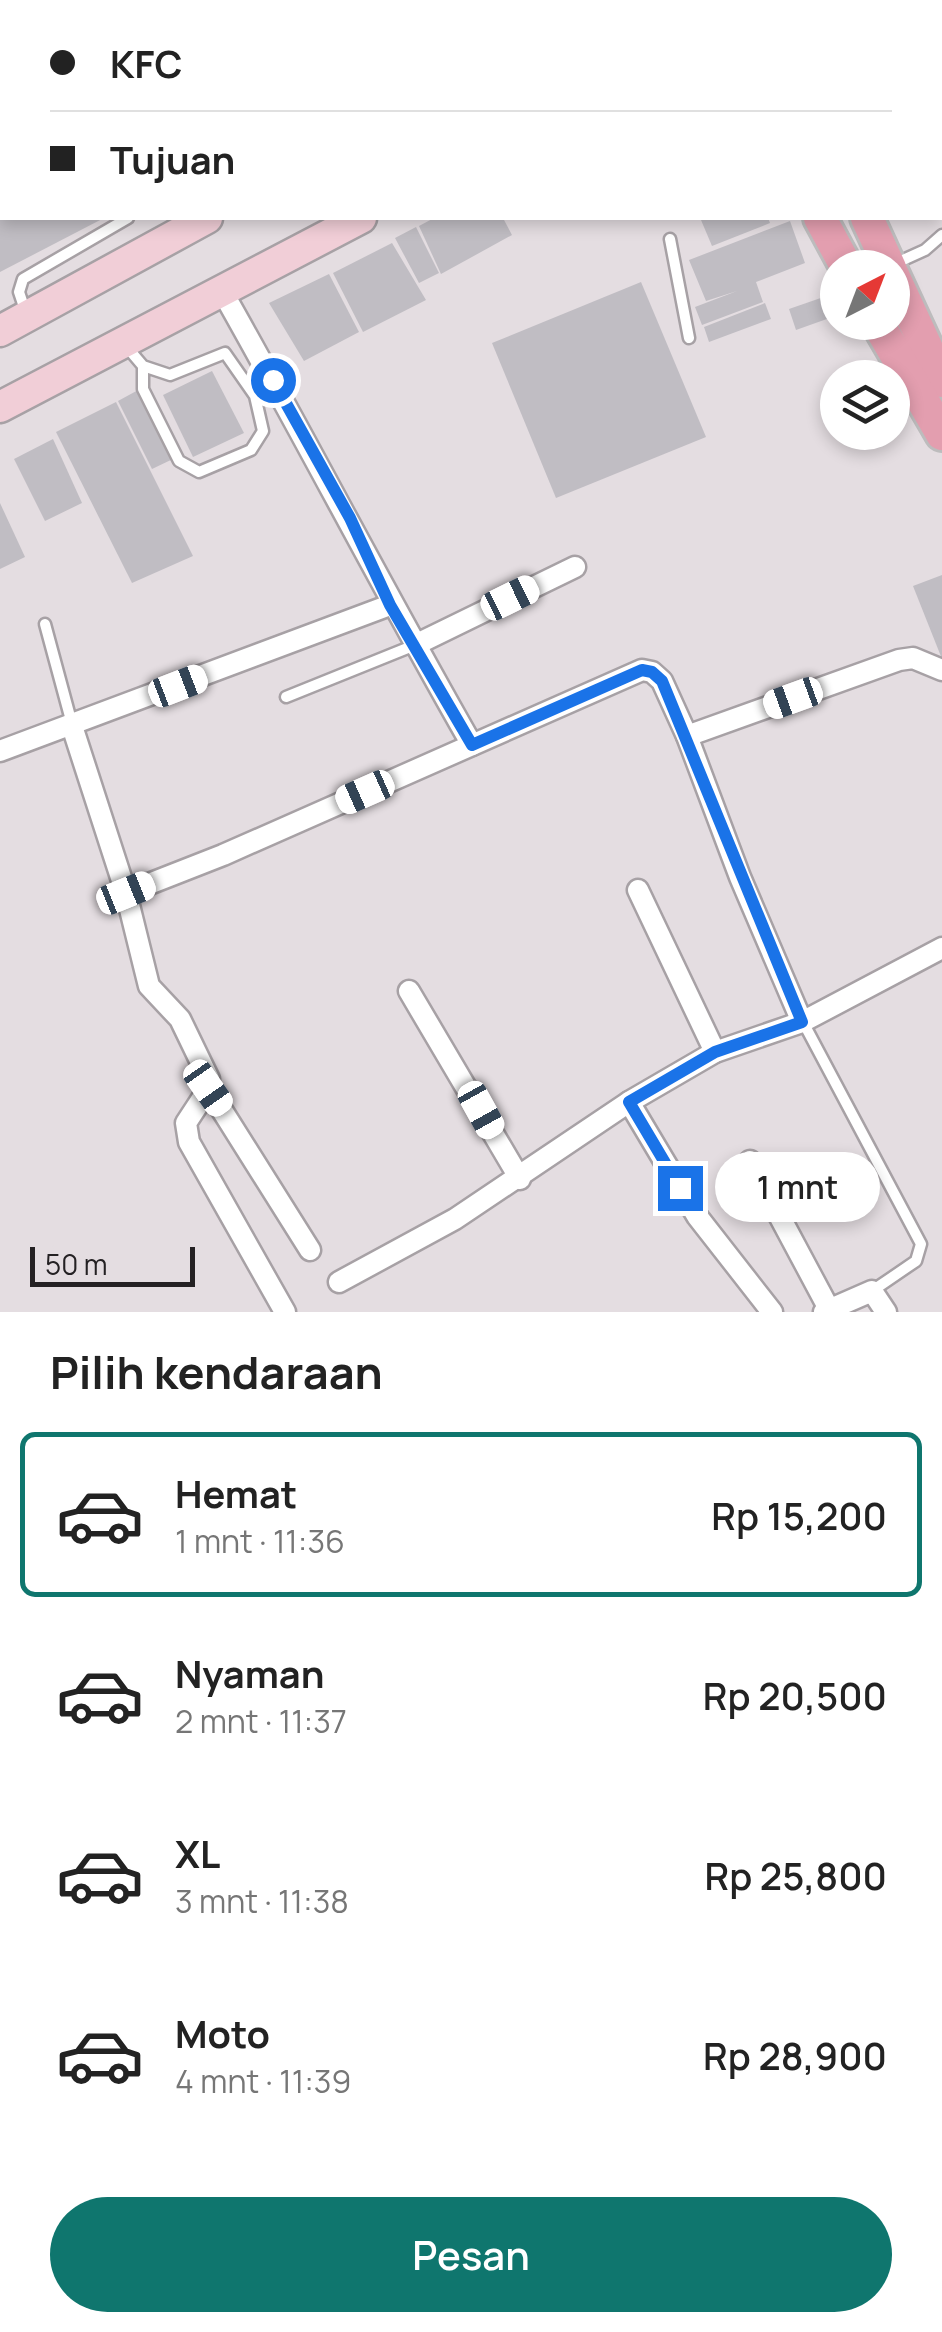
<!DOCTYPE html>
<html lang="id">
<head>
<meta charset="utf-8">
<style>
	body { margin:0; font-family:Manrope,sans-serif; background:#f6f6f6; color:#222; height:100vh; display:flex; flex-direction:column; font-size:38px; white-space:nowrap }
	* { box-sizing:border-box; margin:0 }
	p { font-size:32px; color:#767676 }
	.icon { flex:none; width:55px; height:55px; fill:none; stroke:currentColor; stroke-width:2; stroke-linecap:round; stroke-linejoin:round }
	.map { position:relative; height:1312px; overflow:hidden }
	.sheet { display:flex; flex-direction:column; background:#fff; flex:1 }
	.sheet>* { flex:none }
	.guide { position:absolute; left:0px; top:0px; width:942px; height:220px; box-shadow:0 5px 15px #0003; display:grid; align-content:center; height:220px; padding:0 50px; background:#fff }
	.needle { width:65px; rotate:42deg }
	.controls { position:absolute; left:820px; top:250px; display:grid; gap:20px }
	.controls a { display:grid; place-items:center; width:90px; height:90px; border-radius:50%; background:#fff; box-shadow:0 5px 15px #0003; font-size:50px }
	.scale { position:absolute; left:30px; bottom:25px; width:165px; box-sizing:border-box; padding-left:10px; border:5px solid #242123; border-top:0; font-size:28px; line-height:35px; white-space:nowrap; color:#242123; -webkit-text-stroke:8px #e4dde1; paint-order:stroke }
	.end { position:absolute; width:45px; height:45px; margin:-22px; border:12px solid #1a73e8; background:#fff; box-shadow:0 0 0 5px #fff }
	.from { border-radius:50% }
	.bubble { position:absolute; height:70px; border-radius:35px; background:#fff; box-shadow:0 5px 15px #0003; font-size:32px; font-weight:600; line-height:70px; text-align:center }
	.car { position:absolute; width:30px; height:60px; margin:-30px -15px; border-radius:12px; box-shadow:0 0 8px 2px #0007; background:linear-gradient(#fff 24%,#345 0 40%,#fff 0 76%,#345 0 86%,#fff 0) }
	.guide b { display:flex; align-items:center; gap:35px; height:95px; font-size:38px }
	.guide b+b { border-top:2px solid #e0e0e0 }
	.guide i { width:25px; height:25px; background:#222 }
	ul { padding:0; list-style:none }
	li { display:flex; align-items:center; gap:30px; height:165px; margin:0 20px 15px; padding:0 30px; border:5px solid transparent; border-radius:15px }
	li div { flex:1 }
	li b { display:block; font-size:38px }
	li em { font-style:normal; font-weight:600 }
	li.selected { border-color:#0f766e }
	li>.icon { width:90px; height:90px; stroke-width:1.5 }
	h2 { padding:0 50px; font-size:45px; line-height:120px }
	.cta { display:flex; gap:20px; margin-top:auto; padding:20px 50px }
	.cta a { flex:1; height:115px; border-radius:60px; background:#0f766e; color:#fff; font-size:40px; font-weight:600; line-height:115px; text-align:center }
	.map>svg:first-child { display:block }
	.building { fill:#c0bdc3 }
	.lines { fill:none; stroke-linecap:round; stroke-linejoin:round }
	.service-casing { stroke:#a7a1a5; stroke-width:15 }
	.minor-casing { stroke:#a7a1a5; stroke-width:25 }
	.secondary-casing { stroke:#a7a1a5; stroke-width:35 }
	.primary-casing { stroke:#bdbcbd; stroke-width:38 }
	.service { stroke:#fff; stroke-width:10 }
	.minor { stroke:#fff; stroke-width:20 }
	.secondary { stroke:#f1ced7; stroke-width:30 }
	.primary { stroke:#e39eaf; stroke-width:32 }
	.route { stroke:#1a73e8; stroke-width:12 }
</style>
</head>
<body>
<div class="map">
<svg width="942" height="1312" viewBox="0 0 942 1312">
	<rect width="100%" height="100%" fill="#e4dde1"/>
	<!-- building -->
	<g class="building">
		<polygon points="0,218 104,218 0,272"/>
		<polygon points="434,218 503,218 512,235 441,274 419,226"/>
		<polygon points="707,218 768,218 770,223 712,246 701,220"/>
		<polygon points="790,221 805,263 756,282 763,302 702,325 695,307 737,291 706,301 689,260"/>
		<polygon points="416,227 439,273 419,283 395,238"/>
		<polygon points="392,243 426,300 363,332 333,273"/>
		<polygon points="329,274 359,332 304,361 269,303"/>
		<polygon points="641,282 706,437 556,498 492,343"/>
		<polygon points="838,292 838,315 796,330 789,309"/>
		<polygon points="765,303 771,319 709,342 704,327"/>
		<polygon points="882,365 887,378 855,378 855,373"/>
		<polygon points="212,371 244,433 193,457 163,395"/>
		<polygon points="838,387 838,412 832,414 828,390"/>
		<polygon points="140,389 175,458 152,469 118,401"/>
		<polygon points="116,402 193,556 132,583 56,432"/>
		<polygon points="53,439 82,503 45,521 14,459"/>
		<polygon points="0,503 25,557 0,569"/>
		<polygon points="942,575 942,659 913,586"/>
	</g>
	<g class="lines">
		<!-- service casing -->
		<g class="service-casing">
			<g id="service">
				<polyline points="278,0 279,2"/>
				<polyline points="476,0 478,2"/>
				<polyline points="512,0 519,2"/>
				<polyline points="497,2 503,0"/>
				<polyline points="670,239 689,338"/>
				<polyline points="892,265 925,250 942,235"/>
				<polyline points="26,313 19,292 23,279 128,218"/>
				<polyline points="126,346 143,366 170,375 225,353 255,396 263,431 251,450 199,472 179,461 143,389 143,366"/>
				<polyline points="45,624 72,724"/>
				<polyline points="286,697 415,645"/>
				<polyline points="803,1022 921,1244 916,1261 872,1291"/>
			</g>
		</g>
		<!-- minor casing -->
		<g class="minor-casing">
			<g id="minor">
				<polyline points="940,122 942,121"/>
				<path d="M222,291C307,441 386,595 472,745"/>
				<polyline points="415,645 575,567"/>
				<polyline points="72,726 126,893 149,986 180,1019 209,1079 205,1094 186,1123 189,1142 285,1312"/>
				<polyline points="687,736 899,660 913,658 942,670"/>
				<polyline points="0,751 390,605"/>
				<polyline points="638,890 715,1052"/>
				<polyline points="126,893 223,855 642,670 652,672 662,681 687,736 740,877 802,1022"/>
				<polyline points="409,991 520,1179"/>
				<polyline points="208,1088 310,1250"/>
				<polyline points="629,1102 697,1216 772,1312"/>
				<polyline points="750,1161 829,1309"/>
				<polyline points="339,1282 455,1219 629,1102 715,1052 802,1022 942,948"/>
				<polyline points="824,1312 872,1291 886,1312"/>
			</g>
		</g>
		<!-- secondary casing -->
		<g class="secondary-casing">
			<g id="secondary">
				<polyline points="640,2 644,0"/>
				<polyline points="0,331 207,218"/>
				<polyline points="0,407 361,218"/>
			</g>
		</g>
		<!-- primary casing -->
		<g class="primary-casing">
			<g id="primary">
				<polyline points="715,0 716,2"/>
				<polyline points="764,0 765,2"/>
				<polyline points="820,218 847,268"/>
				<polyline points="867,218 890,268"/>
				<polyline points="892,273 942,381"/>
				<polyline points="877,322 942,434"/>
			</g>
		</g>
		<!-- service -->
		<use href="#service" class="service"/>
		<!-- minor -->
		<use href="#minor" class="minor"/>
		<!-- secondary -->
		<use href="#secondary" class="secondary"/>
		<!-- primary -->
		<use href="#primary" class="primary"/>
	</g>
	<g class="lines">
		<!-- route -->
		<polyline class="route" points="273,380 350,518 390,605 472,745 642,670 652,672 662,681 802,1022 715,1052 629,1102 680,1188"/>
	</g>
</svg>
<div class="controls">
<a><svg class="needle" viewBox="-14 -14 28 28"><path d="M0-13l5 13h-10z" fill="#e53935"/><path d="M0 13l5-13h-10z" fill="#767676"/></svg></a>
<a><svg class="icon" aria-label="layers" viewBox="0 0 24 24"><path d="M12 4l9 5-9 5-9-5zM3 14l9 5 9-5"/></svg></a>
</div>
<div class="scale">50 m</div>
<i class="end from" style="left:273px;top:380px"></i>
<i class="end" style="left:680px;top:1188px"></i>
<div class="bubble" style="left:715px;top:1152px;width:165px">1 mnt</div>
<i class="car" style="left:510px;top:598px;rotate:64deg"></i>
<i class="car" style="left:178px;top:686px;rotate:69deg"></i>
<i class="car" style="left:793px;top:698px;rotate:250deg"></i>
<i class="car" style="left:365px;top:792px;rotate:246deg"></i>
<i class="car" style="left:126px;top:893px;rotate:68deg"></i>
<i class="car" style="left:208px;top:1088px;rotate:145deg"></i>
<i class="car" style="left:481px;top:1110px;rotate:151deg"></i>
<div class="guide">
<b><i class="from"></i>KFC</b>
<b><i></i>Tujuan</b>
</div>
</div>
<section class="sheet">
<h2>Pilih kendaraan</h2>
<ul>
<li class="selected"><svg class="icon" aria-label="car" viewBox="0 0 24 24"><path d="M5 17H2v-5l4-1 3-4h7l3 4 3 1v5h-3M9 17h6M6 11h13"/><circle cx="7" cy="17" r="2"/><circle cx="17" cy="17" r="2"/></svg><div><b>Hemat</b><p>1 mnt · 11:36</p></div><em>Rp 15,200</em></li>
<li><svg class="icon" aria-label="car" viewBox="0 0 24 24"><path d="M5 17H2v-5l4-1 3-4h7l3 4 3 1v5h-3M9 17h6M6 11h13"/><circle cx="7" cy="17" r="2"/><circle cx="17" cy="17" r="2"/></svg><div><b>Nyaman</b><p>2 mnt · 11:37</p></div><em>Rp 20,500</em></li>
<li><svg class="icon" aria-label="car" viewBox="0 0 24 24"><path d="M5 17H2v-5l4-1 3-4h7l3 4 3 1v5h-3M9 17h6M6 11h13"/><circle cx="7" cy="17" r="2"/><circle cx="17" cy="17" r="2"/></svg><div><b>XL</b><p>3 mnt · 11:38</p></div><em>Rp 25,800</em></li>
<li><svg class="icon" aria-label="car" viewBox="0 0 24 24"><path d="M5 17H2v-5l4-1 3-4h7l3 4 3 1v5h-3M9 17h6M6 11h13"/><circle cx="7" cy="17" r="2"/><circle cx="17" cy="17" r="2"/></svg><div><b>Moto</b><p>4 mnt · 11:39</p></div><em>Rp 28,900</em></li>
</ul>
<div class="cta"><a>Pesan</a></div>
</section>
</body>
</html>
